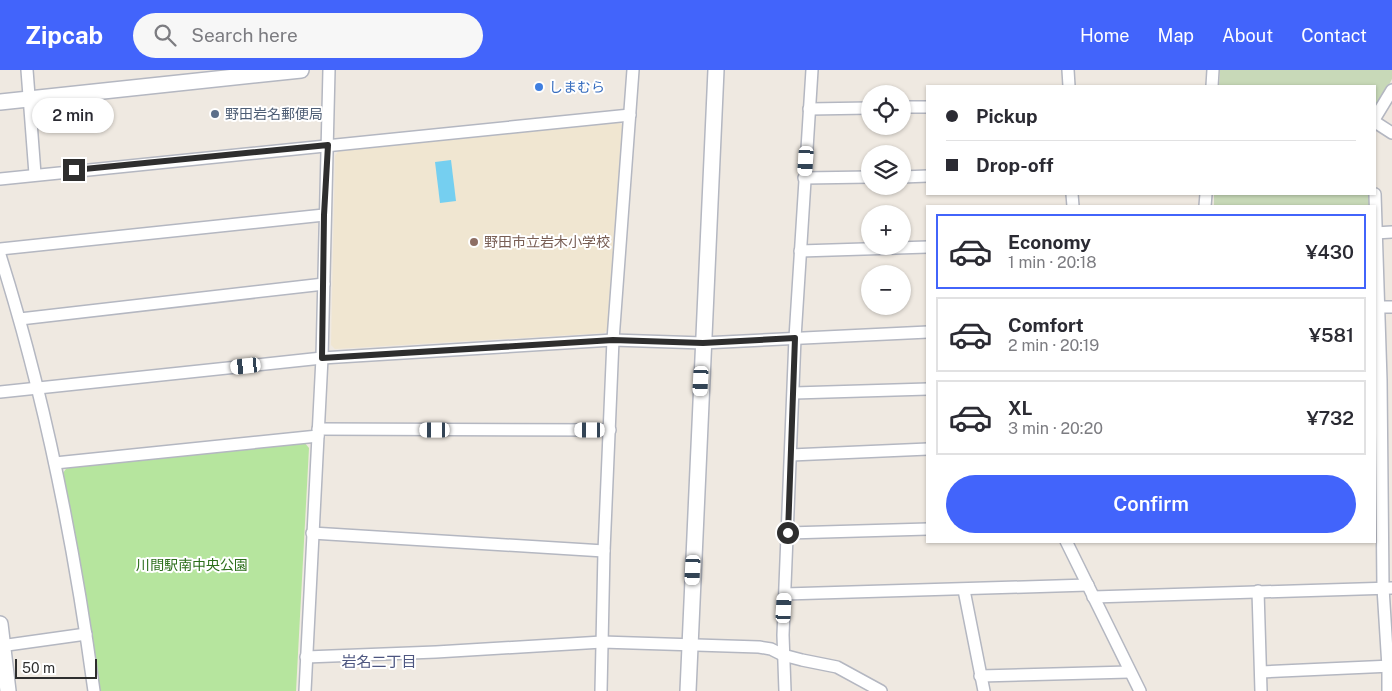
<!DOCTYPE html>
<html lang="en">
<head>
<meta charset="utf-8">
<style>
	body { margin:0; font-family:"Public Sans","Noto Sans JP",sans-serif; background:#f7f7f7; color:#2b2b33; height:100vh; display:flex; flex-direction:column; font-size:19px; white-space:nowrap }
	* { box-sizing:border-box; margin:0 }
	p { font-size:16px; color:#7c7c81 }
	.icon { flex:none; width:28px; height:28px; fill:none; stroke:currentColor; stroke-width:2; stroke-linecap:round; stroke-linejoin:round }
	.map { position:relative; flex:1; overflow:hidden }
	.sheet { position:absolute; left:926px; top:135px; width:450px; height:338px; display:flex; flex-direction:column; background:#fff; border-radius:0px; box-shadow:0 1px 4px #0004 }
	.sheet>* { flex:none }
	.banner { position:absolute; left:926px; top:15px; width:450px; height:110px; border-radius:0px; box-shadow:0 1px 4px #0004; display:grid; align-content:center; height:110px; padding:0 20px; background:#fff }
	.buttons { position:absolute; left:861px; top:15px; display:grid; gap:10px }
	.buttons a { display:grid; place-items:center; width:50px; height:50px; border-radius:50%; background:#fff; box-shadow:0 1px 4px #0004; font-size:25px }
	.scale { position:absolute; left:15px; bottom:12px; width:82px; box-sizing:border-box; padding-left:5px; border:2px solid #2e2e2e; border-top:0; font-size:14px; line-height:18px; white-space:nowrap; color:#2e2e2e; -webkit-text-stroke:4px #fff; paint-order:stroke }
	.end { position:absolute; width:22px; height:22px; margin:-11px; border:6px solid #2e2e2e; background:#fff; box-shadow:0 0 0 2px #fff }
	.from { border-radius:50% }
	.bubble { position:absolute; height:35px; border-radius:18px; background:#fff; box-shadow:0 1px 4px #0004; font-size:16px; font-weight:600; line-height:35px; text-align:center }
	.car { position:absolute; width:15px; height:30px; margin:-15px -8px; border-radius:6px; box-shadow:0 0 4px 1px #0007; background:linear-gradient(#fff 24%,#345 0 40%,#fff 0 76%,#345 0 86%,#fff 0) }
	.banner b { display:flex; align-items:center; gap:18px; height:48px; font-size:19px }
	.banner b+b { border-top:1px solid #e1e1e2 }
	.banner i { width:12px; height:12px; background:#2b2b33 }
	ul { padding:9px 0 0; list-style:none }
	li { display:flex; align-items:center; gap:15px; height:75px; margin:0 10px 8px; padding:0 10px; border:2px solid #e1e1e2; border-radius:0px }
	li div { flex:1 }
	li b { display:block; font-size:19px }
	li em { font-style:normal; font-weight:600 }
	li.active { border-color:#4264fb }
	li>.icon { width:45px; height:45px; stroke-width:1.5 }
	.primary-button { display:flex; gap:10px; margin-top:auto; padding:10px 20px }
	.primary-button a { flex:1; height:58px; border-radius:30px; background:#4264fb; color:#fff; font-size:20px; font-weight:600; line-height:58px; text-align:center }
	header { display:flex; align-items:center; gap:30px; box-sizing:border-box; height:70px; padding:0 25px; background:#4264fb; color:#fff }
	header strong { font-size:24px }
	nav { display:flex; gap:28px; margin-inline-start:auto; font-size:18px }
	.search { width:350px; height:45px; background:#f7f7f7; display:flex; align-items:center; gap:12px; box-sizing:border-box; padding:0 18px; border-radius:28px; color:#7c7c81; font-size:19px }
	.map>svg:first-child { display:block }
	.education { fill:#f0e6d1 }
	.green { fill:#b6e59e }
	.cemetery { fill:#c8d9b8 }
	.water { fill:#75cff0 }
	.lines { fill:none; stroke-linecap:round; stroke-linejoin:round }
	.minor-casing { stroke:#b4b7c1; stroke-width:14 }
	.tertiary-casing { stroke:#b4b7c1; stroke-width:18 }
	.minor { stroke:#fff; stroke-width:11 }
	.tertiary { stroke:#fff; stroke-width:15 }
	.route { stroke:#2e2e2e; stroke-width:6 }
	.shop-dot { fill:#3f7fe0; stroke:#fff; stroke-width:2 }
	.service-dot { fill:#5c6f8a; stroke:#fff; stroke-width:2 }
	.education-dot { fill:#8d6e63; stroke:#fff; stroke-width:2 }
	.labels { text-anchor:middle; stroke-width:4; stroke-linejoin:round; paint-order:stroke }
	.shop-label { font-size:14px; fill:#366cbe; stroke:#fff; text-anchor:start }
	.service-label { font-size:14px; fill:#4e5e75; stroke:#fff; text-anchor:start }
	.education-label { font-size:14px; fill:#785e54; stroke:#fff; text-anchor:start }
	.park-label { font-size:14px; fill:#2c6e1b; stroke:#fff }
	.neighbourhood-label { font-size:15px; fill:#4d5680; stroke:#fff }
</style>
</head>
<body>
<header>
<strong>Zipcab</strong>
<div class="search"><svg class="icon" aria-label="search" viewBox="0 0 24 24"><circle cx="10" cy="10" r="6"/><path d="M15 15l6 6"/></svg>Search here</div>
<nav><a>Home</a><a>Map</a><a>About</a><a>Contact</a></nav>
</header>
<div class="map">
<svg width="1392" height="621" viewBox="0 0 1392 621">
	<rect width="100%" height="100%" fill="#efe9e1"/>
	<!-- education -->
	<polygon class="education" points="618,51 624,57 609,258 604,263 335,279 331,275 335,86 340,79"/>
	<!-- green -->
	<polygon class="green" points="304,372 309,378 296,621 99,621 82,506 63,403 68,396"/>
	<!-- cemetery -->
	<g class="cemetery">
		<polygon points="1220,0 1392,0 1392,9 1375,42 1375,16 1219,16"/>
		<polygon points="1214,124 1371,124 1372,136 1214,136"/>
	</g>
	<!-- water -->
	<polygon class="water" points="451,90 456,131 440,133 435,92"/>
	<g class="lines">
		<!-- minor casing -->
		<g class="minor-casing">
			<g id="minor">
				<polyline points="27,0 35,104"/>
				<polyline points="1068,0 1069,16"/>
				<polyline points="1212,16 1213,0"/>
				<polyline points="902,37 928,37"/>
				<polyline points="809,39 870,38"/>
				<polyline points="1375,48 1392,20"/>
				<polyline points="1375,52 1392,63"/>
				<polyline points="902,107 928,106"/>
				<polyline points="804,108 870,107"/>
				<polyline points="0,109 630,45"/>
				<polyline points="1072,124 1073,136"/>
				<polyline points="1375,124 1381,310 1383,518 1388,597 1388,621"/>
				<polyline points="1205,136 1206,124"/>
				<polyline points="1375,163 1392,162"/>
				<polyline points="0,179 324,145"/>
				<polyline points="800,181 928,177"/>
				<path d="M0,185C45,327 74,473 94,621"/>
				<polyline points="1375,237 1392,237"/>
				<polyline points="20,249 324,214"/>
				<polyline points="0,322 322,288 613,270 703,273 928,262"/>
				<polyline points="794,323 928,319"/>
				<polyline points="318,359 610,360"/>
				<polyline points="791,385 928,379"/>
				<polyline points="55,393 318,366"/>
				<polyline points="312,463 604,481"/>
				<polyline points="788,463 928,459"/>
				<polyline points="1066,471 1140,621"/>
				<polyline points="964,520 984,621"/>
				<polyline points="1258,521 1261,621"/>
				<polyline points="785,524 1088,515"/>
				<polyline points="1093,527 1392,518"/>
				<polyline points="0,576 86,564"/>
				<polyline points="306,587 436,582 602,572 759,577 771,579 783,585 802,590 837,597 881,621"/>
				<polyline points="1261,602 1392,596"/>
				<polyline points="980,606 1129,602"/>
				<polyline points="305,621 322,288 329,0"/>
				<polyline points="601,621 604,481 613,270 633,0"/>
				<polyline points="785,621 783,565 795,268 812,0"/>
			</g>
		</g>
		<!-- tertiary casing -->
		<g class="tertiary-casing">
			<g id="tertiary">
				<polyline points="0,32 301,0"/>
				<polyline points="0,554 8,621"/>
				<polyline points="688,621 716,0"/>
			</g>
		</g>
		<!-- minor -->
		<use href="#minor" class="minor"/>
		<!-- tertiary -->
		<use href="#tertiary" class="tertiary"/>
	</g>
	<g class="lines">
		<!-- route -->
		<polyline class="route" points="74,100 328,75 324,145 322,288 613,270 703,273 795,268 788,463"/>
	</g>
	<!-- markers -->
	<circle class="shop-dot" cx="539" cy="17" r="5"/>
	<circle class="service-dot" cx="215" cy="44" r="5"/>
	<circle class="education-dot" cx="474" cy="172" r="5"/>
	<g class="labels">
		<!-- shop labels -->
		<g class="shop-label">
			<text x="549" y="22">しまむら</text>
		</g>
		<!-- service labels -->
		<g class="service-label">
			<text x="225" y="49">野田岩名郵便局</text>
		</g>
		<!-- education labels -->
		<g class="education-label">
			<text x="484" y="177">野田市立岩木小学校</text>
		</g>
		<!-- park labels -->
		<g class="park-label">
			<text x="192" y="500">川間駅南中央公園</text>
		</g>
		<!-- neighbourhood labels -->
		<g class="neighbourhood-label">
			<text x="379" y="597">岩名二丁目</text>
		</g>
	</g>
</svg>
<div class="buttons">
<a><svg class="icon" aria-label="locate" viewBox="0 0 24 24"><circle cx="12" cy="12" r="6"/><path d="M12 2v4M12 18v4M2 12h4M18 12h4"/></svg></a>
<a><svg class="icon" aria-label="layers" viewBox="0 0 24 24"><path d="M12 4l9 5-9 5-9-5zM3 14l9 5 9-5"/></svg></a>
<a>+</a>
<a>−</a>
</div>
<div class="scale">50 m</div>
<i class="end from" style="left:788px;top:463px"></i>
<i class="end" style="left:74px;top:100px"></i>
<div class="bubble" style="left:32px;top:28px;width:82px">2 min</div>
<i class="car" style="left:806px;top:91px;rotate:184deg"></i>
<i class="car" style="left:246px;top:296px;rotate:264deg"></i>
<i class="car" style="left:701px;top:311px;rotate:183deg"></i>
<i class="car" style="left:435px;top:360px;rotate:270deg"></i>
<i class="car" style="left:590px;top:360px;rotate:270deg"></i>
<i class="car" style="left:693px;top:500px;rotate:183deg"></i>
<i class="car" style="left:784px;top:538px;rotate:3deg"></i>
<div class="banner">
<b><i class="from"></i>Pickup</b>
<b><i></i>Drop-off</b>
</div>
<section class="sheet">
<ul>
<li class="active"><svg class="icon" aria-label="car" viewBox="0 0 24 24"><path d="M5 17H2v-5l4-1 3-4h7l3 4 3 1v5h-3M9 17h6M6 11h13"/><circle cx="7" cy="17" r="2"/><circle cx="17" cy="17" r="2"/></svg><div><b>Economy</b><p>1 min · 20:18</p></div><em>¥430</em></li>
<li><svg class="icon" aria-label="car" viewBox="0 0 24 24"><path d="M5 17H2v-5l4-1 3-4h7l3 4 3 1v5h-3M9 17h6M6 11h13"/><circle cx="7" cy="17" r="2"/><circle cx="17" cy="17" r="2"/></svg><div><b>Comfort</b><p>2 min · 20:19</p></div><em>¥581</em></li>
<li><svg class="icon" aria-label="car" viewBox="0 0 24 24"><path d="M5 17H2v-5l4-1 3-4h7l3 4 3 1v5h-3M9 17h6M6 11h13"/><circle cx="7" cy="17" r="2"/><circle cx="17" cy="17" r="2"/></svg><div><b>XL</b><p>3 min · 20:20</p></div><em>¥732</em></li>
</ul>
<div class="primary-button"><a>Confirm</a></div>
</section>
</div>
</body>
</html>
